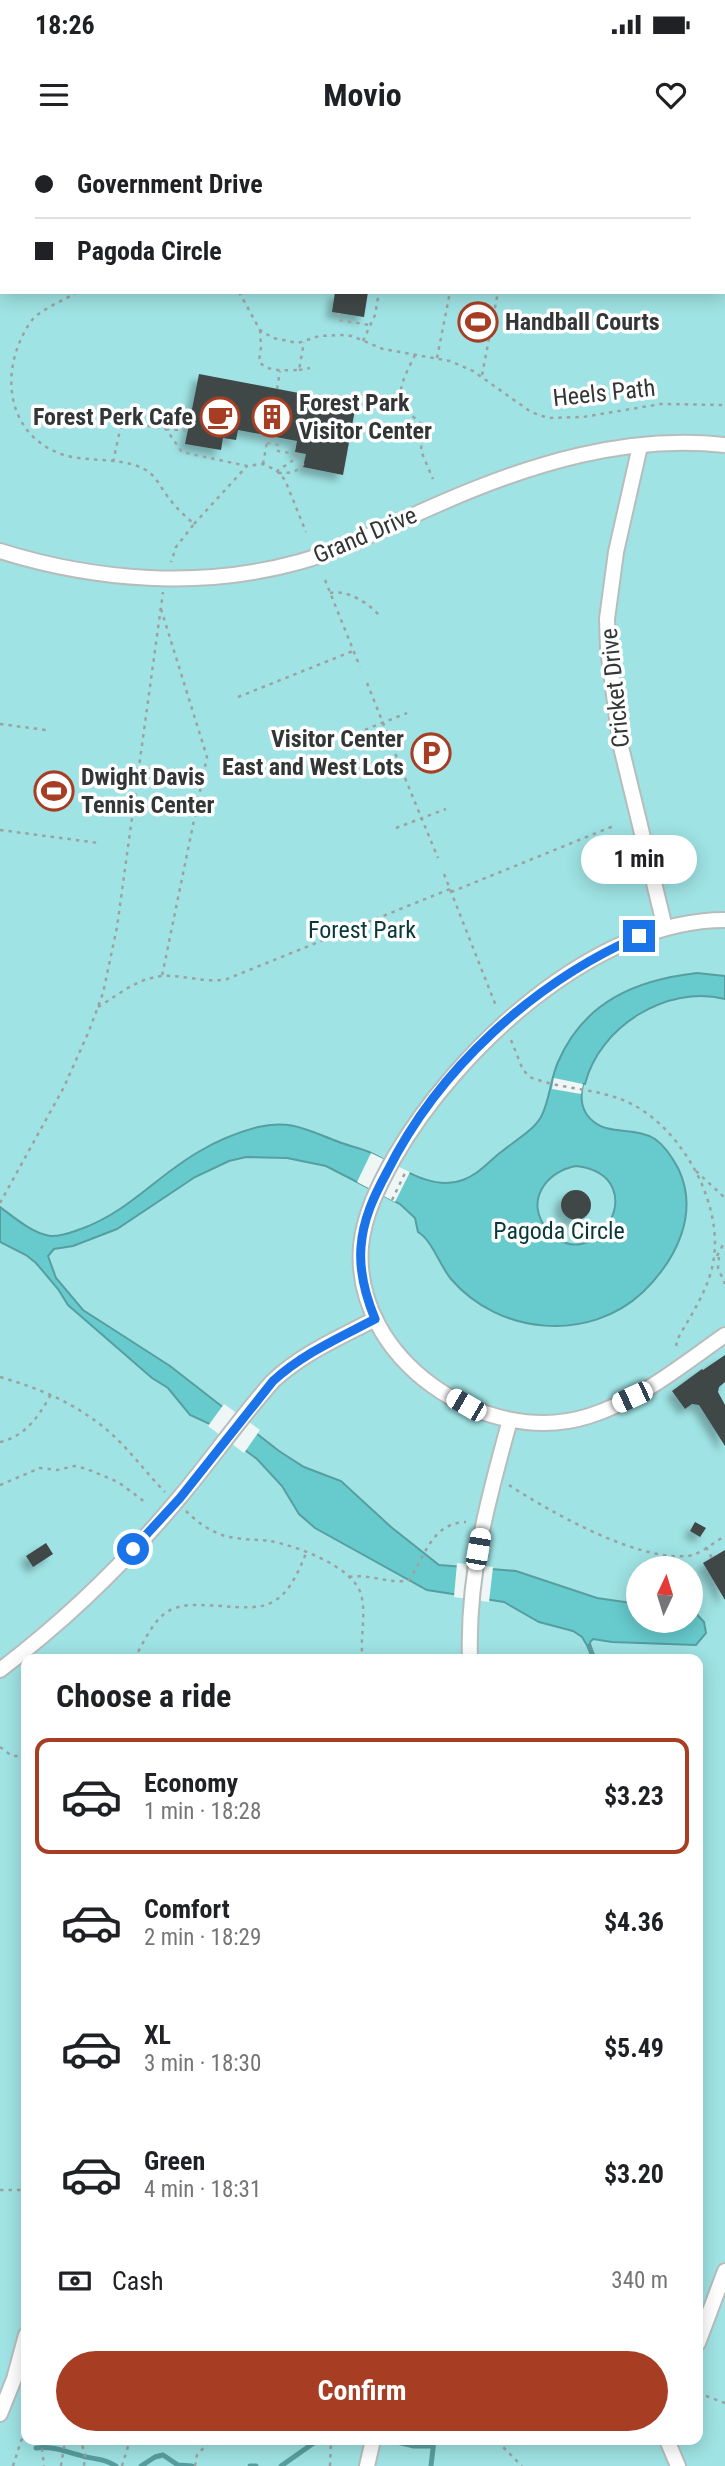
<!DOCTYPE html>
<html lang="en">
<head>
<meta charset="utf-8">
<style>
	body { margin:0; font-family:"Roboto Condensed",sans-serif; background:#f2f2f2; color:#202124; height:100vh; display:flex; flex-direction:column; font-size:26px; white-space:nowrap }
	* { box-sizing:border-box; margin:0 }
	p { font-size:23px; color:#757577 }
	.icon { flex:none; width:38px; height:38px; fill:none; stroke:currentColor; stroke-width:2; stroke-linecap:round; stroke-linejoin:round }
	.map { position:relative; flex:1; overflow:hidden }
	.details { position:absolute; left:21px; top:1514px; width:682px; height:791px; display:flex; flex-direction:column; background:#fff; border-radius:14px; box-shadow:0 4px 18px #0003 }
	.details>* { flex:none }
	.top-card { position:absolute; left:0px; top:0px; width:726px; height:154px; box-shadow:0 4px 18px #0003; display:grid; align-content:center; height:154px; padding:0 35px; background:#fff }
	.needle { width:46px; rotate:4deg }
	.tools { position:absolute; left:626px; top:1416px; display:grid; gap:14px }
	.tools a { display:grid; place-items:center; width:77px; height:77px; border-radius:50%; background:#fff; box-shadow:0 4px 18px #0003; font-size:35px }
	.end { position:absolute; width:32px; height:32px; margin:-16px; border:9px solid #1a73e8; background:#fff; box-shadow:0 0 0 4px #fff }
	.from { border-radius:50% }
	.bubble { position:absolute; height:49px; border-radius:24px; background:#fff; box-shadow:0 4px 18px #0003; font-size:23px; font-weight:700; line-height:49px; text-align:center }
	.car { position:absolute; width:21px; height:42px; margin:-21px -10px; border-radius:9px; box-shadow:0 0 5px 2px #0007; background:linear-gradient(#fff 24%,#345 0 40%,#fff 0 76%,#345 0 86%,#fff 0) }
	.top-card b { display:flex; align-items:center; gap:24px; height:66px; font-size:26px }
	.top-card b+b { border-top:2px solid #e0e0e0 }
	.top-card i { width:18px; height:18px; background:#202124 }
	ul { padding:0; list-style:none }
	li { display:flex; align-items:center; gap:21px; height:116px; margin:0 14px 10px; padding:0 21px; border:4px solid transparent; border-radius:14px }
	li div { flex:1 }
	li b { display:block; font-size:26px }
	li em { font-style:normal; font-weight:700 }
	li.selected { border-color:#a73e24 }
	li>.icon { width:63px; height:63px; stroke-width:1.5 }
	h2 { padding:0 35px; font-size:32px; line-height:84px }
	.pay { display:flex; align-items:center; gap:18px; height:77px; padding:0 35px; font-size:26px }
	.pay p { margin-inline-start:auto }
	.button { display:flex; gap:14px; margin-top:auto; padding:14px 35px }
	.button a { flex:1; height:80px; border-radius:42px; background:#a73e24; color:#fff; font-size:28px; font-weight:700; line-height:80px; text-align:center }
	.status { display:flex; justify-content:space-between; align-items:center; height:49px; padding:0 35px; background:#fff; direction:ltr }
	.status svg { height:19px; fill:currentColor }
	header { display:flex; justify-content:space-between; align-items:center; height:91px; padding:0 35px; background:#fff; font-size:32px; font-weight:700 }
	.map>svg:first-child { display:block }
	.green { fill:#9fe3e4; fill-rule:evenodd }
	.water { fill:#67cbcd; stroke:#579ea0; stroke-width:2; fill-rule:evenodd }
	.pier { fill:#eef6f6 }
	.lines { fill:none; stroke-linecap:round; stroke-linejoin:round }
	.stream { stroke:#579ea0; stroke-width:5 }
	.building { fill:#404747; filter:url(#shadow) }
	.street-casing { stroke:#b6bdbd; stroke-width:18 }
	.path { stroke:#9ca2a2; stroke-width:2.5; stroke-dasharray:3.5 5; stroke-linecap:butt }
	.street { stroke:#fff; stroke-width:14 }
	.route { stroke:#1a73e8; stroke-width:9 }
	.labels { text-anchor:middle; stroke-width:7; stroke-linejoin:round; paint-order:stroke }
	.poi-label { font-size:24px; font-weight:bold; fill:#333636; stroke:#fff; text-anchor:start }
	.street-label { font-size:24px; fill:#333636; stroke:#fff }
	.park-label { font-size:24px; fill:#07393a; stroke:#fff }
</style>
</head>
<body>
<div class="status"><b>18:26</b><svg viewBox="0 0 49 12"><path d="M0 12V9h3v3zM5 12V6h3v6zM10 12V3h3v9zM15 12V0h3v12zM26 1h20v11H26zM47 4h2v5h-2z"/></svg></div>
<header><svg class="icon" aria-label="menu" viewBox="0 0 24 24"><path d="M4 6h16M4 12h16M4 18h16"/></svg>Movio<svg class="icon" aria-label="heart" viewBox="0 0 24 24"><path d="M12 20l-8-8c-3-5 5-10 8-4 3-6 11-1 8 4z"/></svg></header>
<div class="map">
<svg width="725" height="2326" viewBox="0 0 725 2326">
	<defs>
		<filter id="shadow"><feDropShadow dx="-6" dy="6" stdDeviation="3.5" flood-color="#0004"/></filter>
	</defs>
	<rect width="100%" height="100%" fill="#eef6f6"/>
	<!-- green -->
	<path class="green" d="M0,0H725V2326H0ZM2,2H724V152H2ZM639,1428H691V1480H639ZM26,1519H698V2300H26Z"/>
	<!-- water -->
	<path class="water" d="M697,833L725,836V859C667,844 599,887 585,944H583C580,959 581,972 594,982C610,995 636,987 655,999C665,1006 672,1017 678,1028C700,1073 676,1120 643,1152C589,1203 499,1195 451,1139C440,1126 432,1100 418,1092L415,1078L400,1064L326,1026L287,1018L246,1017L229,1021L195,1037L117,1089L73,1106L54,1109L48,1116L56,1138L83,1170L170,1226L279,1311L304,1327L341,1341L391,1387L439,1425L516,1431L597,1458L639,1464V1480H691V1468L704,1482L706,1493L696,1505L612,1502L593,1499L590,1502L591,1512L582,1497L573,1491L539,1482L504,1462L427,1450L315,1388L299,1374L282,1346L257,1319L210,1284L190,1275L168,1248L152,1238L68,1165L58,1149L36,1123L26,1115L0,1102V1067C15,1078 32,1093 50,1096C60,1097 72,1092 81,1089C130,1071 156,1036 200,1011C217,1001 239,992 258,987C291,979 309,991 339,1002C349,1006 360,1008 369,1012C397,1025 431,1052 463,1040C479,1034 488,1022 501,1012C513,1002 533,991 541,977C550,960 550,940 558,922C584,862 635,840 697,833ZM576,1026C658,1036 593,1144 547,1089C524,1062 546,1031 576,1026Z"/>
	<!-- pier -->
	<g class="pier">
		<polygon points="554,938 583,944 581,954 552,949"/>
		<polygon points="371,1013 410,1032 395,1062 357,1042"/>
		<polygon points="224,1264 260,1290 244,1313 208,1286"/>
		<polygon points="457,1423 493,1427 489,1462 454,1457"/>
	</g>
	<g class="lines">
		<!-- stream -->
		<g class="stream">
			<polyline points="589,1506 594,1519"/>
			<polyline points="397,2302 414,2306 432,2306"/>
			<path d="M36,2308C53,2306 63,2311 79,2315C93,2320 102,2317 116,2326"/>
			<polyline points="141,2326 155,2317 163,2315 178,2325 192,2326"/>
			<polyline points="250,2326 256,2326"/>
			<polyline points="281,2326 318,2300 351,2300"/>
			<polyline points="431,2326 434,2300"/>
		</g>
	</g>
	<!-- building -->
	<g class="building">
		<polygon points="335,152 368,152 364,177 332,172"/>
		<polygon points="199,234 356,264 343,335 303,327 306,314 295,312 297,301 238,290 236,300 223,298 221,310 185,304"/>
		<circle cx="576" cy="1065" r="15"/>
		<polygon points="725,1215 725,1242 719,1247 718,1252 725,1265 725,1306 699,1265 692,1264 685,1269 672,1251 702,1229 703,1230"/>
		<polygon points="695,1382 706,1388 700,1397 690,1391"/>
		<polygon points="46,1403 53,1414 33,1427 26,1416"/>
		<polygon points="725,1410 725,1460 703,1423"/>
	</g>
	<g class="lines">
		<!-- street casing -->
		<g class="street-casing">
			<g id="street">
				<polyline points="640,306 616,412 607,479 608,510 621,607 665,788"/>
				<path d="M0,411C96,441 201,449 299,422C349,408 394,383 441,363C530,324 627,294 725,305"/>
				<path d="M725,780C594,780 456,910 394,1018C379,1045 364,1074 361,1106C352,1219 485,1309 589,1276C640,1260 682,1225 725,1195"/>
				<path d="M470,1519C467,1436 488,1359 510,1280"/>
				<path d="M0,1530C66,1480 127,1421 180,1357C212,1319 240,1278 273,1241C303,1213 339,1198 375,1179"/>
				<polyline points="698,2203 725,2131"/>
				<polyline points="0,2274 14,2239 26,2195"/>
				<polyline points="667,2300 678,2326"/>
				<polyline points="367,2326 373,2300"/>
			</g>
		</g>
		<!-- path -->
		<g class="path">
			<polyline points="149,0 150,2"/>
			<polyline points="305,0 315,2"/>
			<polyline points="9,2 10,0"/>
			<polyline points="212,2 216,0"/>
			<polyline points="0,21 2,18"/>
			<path d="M77,152C62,162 44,167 32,180C0,224 2,292 61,314C87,323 119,316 144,329C156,335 160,347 168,357C175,367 185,376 194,384L176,407L171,422"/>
			<polyline points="239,152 260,190 273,198 298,203 319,196 340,195 352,196 383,209 450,221 473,231 531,272 548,278 583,277 661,264 725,265"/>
			<polyline points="339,173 338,180 370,185"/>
			<path d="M260,190L261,207L259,221C267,233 287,230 299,230L304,202"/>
			<polyline points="363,201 375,175 379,152"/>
			<path d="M415,215C409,228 395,250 403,265C407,273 417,279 423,286L421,311L433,339"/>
			<polyline points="437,218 450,152"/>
			<polyline points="299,230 310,228"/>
			<polyline points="482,235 498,152"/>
			<polyline points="277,249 280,231"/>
			<polyline points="166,289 188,291"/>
			<polyline points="267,303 279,305 278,311 301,315 277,331"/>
			<polyline points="113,322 122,281 166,289 182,312 247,326 263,324 276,330 285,340 306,392"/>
			<polyline points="263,324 268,296"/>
			<path d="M278,333C291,333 297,333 304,323"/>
			<polyline points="194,384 247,326"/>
			<polyline points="325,440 360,527"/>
			<path d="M330,453C347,449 368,463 379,475"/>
			<polyline points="161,469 207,617 162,836"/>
			<polyline points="367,543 399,623"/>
			<polyline points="238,557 353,511"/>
			<polyline points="0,584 46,590"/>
			<polyline points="357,593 407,573"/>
			<polyline points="405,638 438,718"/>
			<polyline points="396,688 446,669"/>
			<polyline points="0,690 99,703"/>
			<polyline points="444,734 496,866"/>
			<polyline points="451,752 616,685"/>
			<path d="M98,867C123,852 142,834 172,836C191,837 208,843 227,839L450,749"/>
			<path d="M511,900L523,930L530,937C559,949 593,948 623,960C678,982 722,1059 714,1117C710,1148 692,1173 677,1200L676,1208"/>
			<polyline points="696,1031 725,1058"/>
			<polyline points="392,1060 406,1031"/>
			<polyline points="0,1063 64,947 89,891 103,853 117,787 163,452"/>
			<polyline points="717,1116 725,1101"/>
			<polyline points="719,1117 718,1128 725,1144"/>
			<path d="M0,1237C45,1250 84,1267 118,1300C135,1317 149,1336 165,1352"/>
			<path d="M0,1302C26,1296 39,1276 51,1254"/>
			<polyline points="0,1345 40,1328 57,1330 75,1326 87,1329 118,1342 145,1362"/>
			<path d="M509,1345C550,1372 637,1421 687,1416C700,1415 714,1402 725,1396"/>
			<path d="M186,1371C196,1381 208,1390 222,1395C237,1400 254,1399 270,1401C297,1406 352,1426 361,1454C367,1476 359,1498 363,1519"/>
			<polyline points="706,1407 712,1418"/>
			<path d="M349,1437C369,1433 390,1445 409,1440C425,1417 431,1383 466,1382"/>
			<path d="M134,1519C143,1504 150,1486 164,1474C173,1467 184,1465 194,1465C256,1465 279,1484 306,1413"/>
			<polyline points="0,1607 12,1616 26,1616"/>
			<polyline points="0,2050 26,2050"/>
			<polyline points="698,2253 725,2263"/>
			<polyline points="41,2300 44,2326"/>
			<polyline points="499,2300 502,2306 522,2326"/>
			<polyline points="13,2326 21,2301 26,2293"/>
			<polyline points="61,2326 64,2307 74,2300 81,2302 85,2314 84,2326"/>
			<polyline points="122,2326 130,2300"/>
			<polyline points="195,2326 197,2315 211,2300"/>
			<polyline points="330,2326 331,2300"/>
		</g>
		<!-- street -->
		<use href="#street" class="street"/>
	</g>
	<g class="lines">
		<!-- route -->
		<path class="route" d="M133,1409L180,1358L273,1241C304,1213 339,1198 375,1179C366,1157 359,1131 361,1107C363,1079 374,1056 387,1032C439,928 533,843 639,796"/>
	</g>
	<!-- icons -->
	<defs>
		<g id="stadium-ring" transform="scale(2.0125)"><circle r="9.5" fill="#fff" stroke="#a73e24" stroke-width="1.5"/><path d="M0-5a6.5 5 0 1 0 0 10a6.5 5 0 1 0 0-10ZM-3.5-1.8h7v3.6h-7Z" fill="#a73e24"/></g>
		<g id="cafe-ring" transform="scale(2.0125)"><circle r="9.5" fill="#fff" stroke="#a73e24" stroke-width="1.5"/><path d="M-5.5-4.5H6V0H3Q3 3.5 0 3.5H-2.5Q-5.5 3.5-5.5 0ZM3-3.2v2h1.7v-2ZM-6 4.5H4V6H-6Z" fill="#a73e24"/></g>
		<g id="building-ring" transform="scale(2.0125)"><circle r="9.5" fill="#fff" stroke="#a73e24" stroke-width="1.5"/><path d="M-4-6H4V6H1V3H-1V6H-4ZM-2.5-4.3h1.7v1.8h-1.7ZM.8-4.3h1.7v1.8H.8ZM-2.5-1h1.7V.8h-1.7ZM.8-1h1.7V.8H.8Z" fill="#a73e24"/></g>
		<g id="parking-ring" transform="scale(2.0125)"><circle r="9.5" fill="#fff" stroke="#a73e24" stroke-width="1.5"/><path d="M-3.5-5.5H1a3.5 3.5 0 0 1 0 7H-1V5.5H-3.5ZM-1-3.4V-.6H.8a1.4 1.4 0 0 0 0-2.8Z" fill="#a73e24"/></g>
	</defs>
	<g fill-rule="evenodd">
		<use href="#stadium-ring" x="478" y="182"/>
		<use href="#cafe-ring" x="220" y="277"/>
		<use href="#building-ring" x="272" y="277"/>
		<use href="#parking-ring" x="431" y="613"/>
		<use href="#stadium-ring" x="54" y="651"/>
	</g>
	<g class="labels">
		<!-- poi labels -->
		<g class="poi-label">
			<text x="505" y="190">Handball Courts</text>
			<text x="299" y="271">Forest Park<tspan x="299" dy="28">Visitor Center</tspan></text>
			<text x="193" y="285" text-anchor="end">Forest Perk Cafe</text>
			<text x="404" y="607" text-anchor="end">Visitor Center<tspan x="404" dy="28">East and West Lots</tspan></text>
			<text x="81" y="645">Dwight Davis<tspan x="81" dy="28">Tennis Center</tspan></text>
		</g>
		<!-- street labels -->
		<g class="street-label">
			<text transform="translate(604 253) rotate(-6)" y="8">Heels Path</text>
			<text transform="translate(365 395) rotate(-23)" y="8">Grand Drive</text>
			<text transform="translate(615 548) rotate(-96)" y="8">Cricket Drive</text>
		</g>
		<!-- park labels -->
		<g class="park-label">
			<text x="362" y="798">Forest Park</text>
			<text x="559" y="1099">Pagoda Circle</text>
		</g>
	</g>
</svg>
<div class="tools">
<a><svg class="needle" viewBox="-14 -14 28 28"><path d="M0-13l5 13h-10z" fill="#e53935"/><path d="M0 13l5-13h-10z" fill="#757577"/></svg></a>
</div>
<i class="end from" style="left:133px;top:1409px"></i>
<i class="end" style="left:639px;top:796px"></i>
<div class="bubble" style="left:581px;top:695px;width:116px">1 min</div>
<i class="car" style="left:632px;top:1257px;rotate:245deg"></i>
<i class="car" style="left:466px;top:1265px;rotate:300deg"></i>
<i class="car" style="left:478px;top:1409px;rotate:10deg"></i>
<div class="top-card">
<b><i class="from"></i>Government Drive</b>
<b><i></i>Pagoda Circle</b>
</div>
<section class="details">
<h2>Choose a ride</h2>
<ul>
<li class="selected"><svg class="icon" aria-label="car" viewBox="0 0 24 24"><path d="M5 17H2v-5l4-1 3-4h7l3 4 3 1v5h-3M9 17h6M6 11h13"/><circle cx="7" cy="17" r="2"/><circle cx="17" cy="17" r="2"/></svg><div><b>Economy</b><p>1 min · 18:28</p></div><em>$3.23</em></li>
<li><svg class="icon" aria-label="car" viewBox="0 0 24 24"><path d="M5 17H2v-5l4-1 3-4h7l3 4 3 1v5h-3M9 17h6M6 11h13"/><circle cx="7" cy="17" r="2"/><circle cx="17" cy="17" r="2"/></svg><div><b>Comfort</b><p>2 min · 18:29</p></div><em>$4.36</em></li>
<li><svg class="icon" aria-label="car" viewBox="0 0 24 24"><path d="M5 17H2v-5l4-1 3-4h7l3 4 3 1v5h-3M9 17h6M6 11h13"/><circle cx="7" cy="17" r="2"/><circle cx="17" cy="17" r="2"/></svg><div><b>XL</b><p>3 min · 18:30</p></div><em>$5.49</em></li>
<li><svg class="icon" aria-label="car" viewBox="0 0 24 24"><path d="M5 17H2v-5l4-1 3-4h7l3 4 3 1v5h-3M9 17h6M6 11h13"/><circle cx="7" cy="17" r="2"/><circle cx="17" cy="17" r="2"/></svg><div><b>Green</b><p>4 min · 18:31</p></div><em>$3.20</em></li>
</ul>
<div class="pay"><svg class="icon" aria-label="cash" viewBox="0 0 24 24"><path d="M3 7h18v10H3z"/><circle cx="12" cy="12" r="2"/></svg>Cash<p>340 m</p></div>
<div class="button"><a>Confirm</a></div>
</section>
</div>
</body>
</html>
